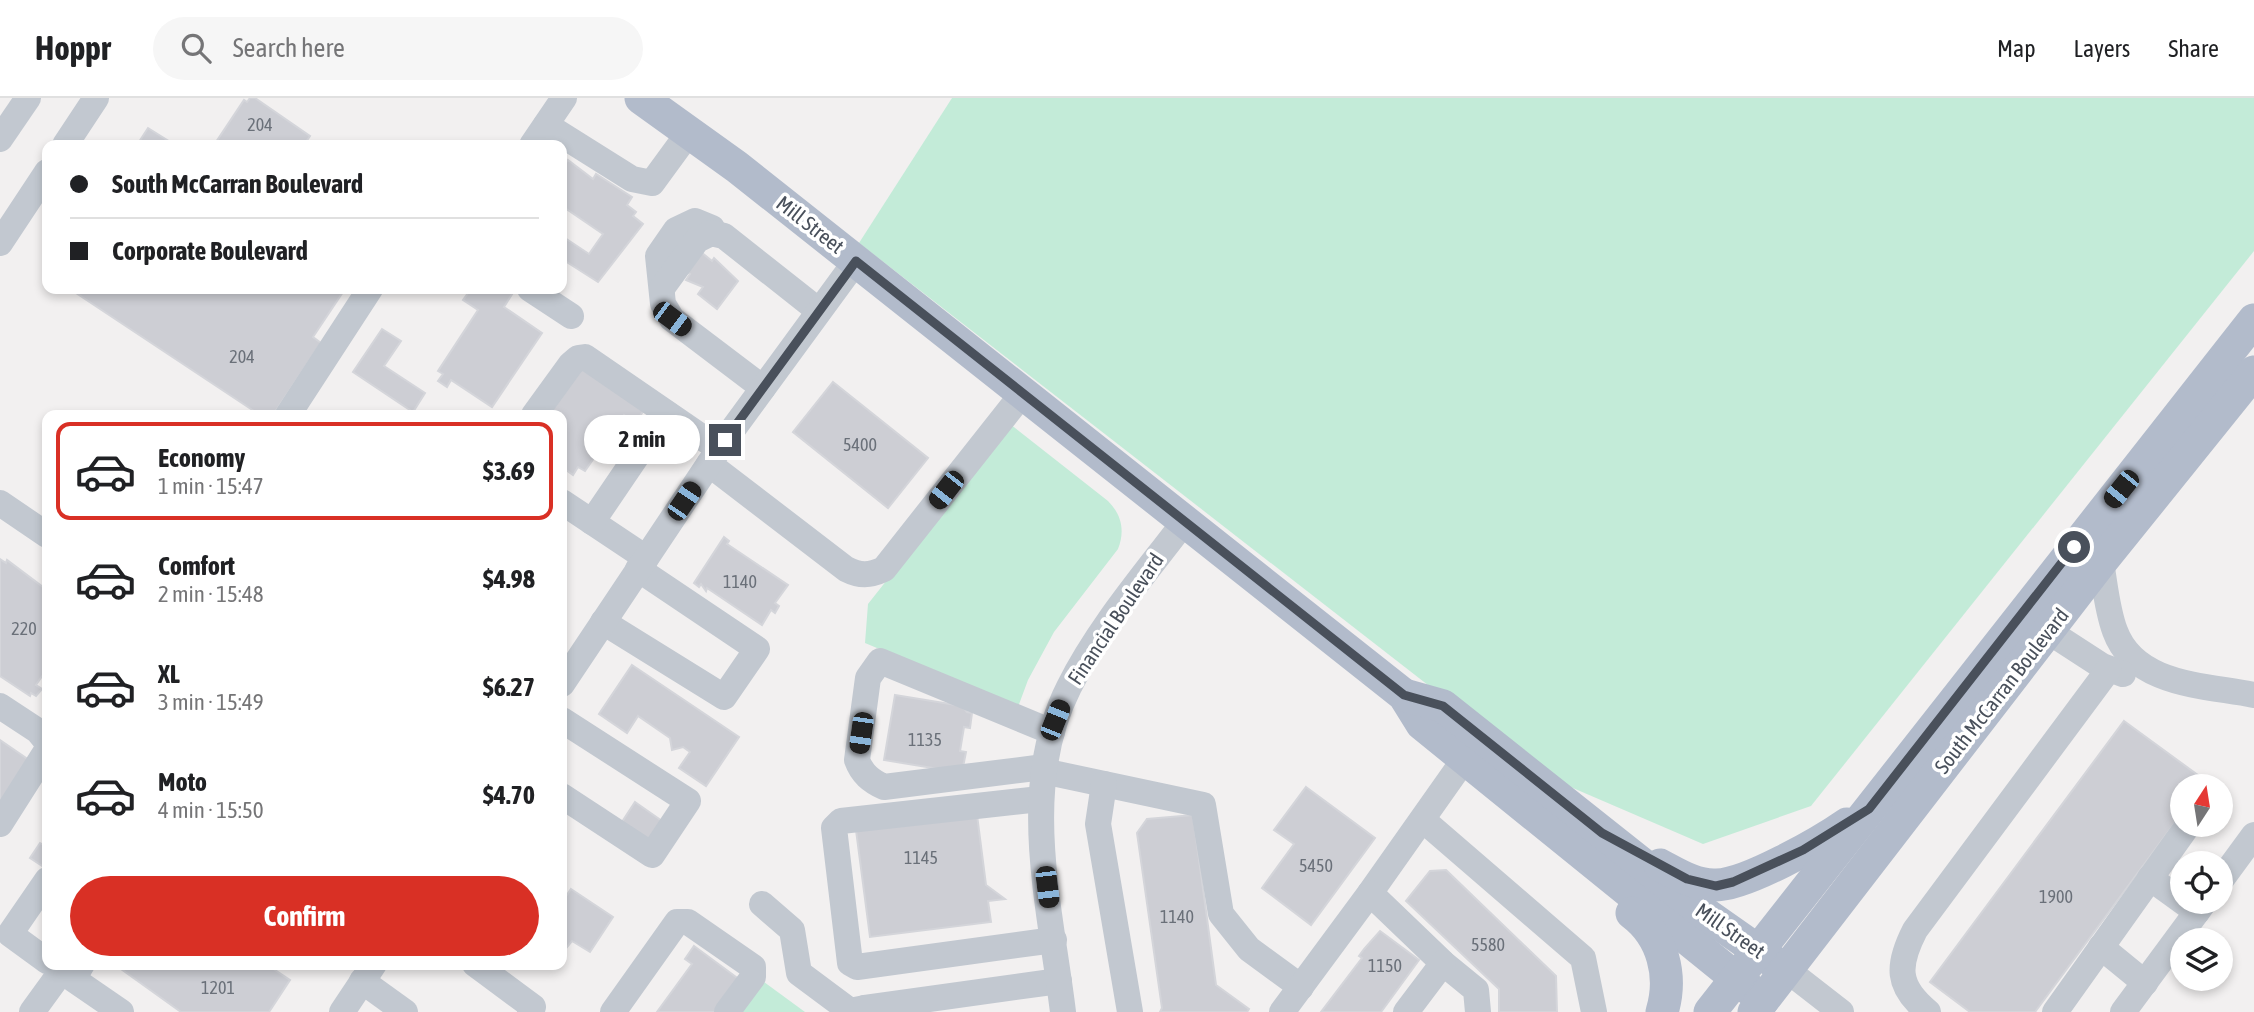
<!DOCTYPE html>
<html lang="en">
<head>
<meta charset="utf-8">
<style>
	body { margin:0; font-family:"Asap Condensed",sans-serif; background:#f6f6f6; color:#202124; height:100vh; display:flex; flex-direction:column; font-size:26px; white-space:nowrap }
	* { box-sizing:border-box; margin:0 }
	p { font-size:23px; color:#757577 }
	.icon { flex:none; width:38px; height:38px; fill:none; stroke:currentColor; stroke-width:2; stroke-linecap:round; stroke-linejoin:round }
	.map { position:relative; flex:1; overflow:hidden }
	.side { position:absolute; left:42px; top:312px; width:525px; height:560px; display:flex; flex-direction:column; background:#fff; border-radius:14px; box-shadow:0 4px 10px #0003 }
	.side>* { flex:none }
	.banner { position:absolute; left:42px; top:42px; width:525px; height:154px; border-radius:14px; box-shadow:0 4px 10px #0003; display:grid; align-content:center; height:154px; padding:0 28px; background:#fff }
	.needle { width:46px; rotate:12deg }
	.controls { position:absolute; left:2170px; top:676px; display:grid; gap:14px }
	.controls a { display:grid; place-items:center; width:63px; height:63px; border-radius:50%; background:#fff; box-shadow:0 4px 10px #0003; font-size:35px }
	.end { position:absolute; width:32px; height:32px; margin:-16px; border:9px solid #49505b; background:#fff; box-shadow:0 0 0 4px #fff }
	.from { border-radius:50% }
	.bubble { position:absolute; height:49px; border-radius:24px; background:#fff; box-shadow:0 4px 10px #0003; font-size:23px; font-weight:700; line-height:49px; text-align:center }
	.car { position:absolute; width:21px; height:42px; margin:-21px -10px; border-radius:9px; box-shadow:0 0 5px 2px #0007; background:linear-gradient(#222 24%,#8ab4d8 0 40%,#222 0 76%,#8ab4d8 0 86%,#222 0) }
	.banner b { display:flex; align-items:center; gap:24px; height:66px; font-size:26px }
	.banner b+b { border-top:2px solid #e0e0e0 }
	.banner i { width:18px; height:18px; background:#202124 }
	ul { padding:12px 0 0; list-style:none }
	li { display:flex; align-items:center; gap:21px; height:98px; margin:0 14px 10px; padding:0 14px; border:4px solid transparent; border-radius:14px }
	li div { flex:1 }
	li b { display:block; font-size:26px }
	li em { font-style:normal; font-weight:700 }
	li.on { border-color:#d93025 }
	li>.icon { width:63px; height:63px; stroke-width:1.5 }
	.cta { display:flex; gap:14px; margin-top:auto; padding:14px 28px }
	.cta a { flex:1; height:80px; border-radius:42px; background:#d93025; color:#fff; font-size:28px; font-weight:700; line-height:80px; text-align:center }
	header { display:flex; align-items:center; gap:42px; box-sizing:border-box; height:98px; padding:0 35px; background:#fff; border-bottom:2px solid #e0e0e0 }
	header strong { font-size:33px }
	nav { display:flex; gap:38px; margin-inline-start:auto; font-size:24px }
	.search { width:490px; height:63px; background:#f6f6f6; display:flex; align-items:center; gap:18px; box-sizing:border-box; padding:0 24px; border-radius:38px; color:#757577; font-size:26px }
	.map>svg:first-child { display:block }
	.green { fill:#c3ebd8 }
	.building { fill:#cdced4; stroke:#d4d5da; stroke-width:2 }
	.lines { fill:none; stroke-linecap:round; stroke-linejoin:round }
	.minor { stroke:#c2c8d0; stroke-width:26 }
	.major { stroke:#b2bbcb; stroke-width:33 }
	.route { stroke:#49505b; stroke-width:9 }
	.labels { text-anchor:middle; stroke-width:7; stroke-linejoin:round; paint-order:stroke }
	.number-label { font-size:18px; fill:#6a7079 }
	.street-label { font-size:21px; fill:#49505b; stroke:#fff }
</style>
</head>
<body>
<header>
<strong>Hoppr</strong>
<div class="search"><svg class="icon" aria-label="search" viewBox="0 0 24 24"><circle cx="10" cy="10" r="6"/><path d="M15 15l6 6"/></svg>Search here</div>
<nav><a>Map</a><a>Layers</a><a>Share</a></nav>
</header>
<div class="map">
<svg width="2254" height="914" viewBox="0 0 2254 914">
	<rect width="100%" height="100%" fill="#f2f0f0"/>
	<!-- green -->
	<g class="green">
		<polygon points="952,0 2254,0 2254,153 1811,708 1703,746 1545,678 859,145"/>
		<path d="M1010,326L1108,403C1122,417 1125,433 1118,451L1054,534L1028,582L1018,609L865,545L868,506Z"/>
		<polygon points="760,881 805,914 734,914"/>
	</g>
	<!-- building -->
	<g class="building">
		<polygon points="250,0 255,0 310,38 306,44 311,47 214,47 244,2 247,4"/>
		<polygon points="148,30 175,47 137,47"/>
		<polygon points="568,62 593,81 596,76 632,99 627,107 636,114 633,118 643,126 598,184 562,161 562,138 589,156 603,136 562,108 562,63 565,66"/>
		<polygon points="696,150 712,163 714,160 738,183 717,211 698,196 703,189 686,182 690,176 668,159"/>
		<polygon points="70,191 345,191 313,239 321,245 273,317 260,317"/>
		<polygon points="471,191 511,191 514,193 504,209 542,235 492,309 451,282 447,289 438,283 443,276 438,273 478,212 463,202"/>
		<polygon points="382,231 401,243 384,268 425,295 413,314 353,274"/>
		<polygon points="580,263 647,308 635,325 624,317 585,373 578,369 573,377 562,369 562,317 544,317"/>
		<polygon points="833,284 928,360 888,410 793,334"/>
		<polygon points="724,439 729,443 727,446 788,487 775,505 779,508 775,515 771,512 762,527 707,490 706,493 701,486 699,489 694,485"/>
		<polygon points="0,461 6,465 7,462 47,492 47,571 36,587 42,591 36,598 31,595 30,598 0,578"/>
		<polygon points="632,567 739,639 706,688 679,670 690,654 683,649 672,652 670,640 638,618 627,635 599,616"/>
		<polygon points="895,597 962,608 967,614 972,615 970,630 964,629 960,653 966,654 963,669 951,673 884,662"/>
		<polygon points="2124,623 2206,683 2202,688 2182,688 2182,715 2035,914 1970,914 1930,884"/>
		<polygon points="0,642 32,664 0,712"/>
		<polygon points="1306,689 1375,740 1311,827 1262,790 1294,746 1274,732"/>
		<polygon points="635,704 662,723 648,745 620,727"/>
		<polygon points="977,717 986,787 1005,801 988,803 991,824 870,839 856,732"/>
		<polygon points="1193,717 1216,887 1249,911 1247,914 1160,914 1162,910 1137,735 1147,721"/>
		<polygon points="40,745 47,749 47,761 42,768 30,760"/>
		<polygon points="1446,772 1556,878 1557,914 1499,914 1499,891 1406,803 1430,773"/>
		<polygon points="571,791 613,819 590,854 572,843 562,855 562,804"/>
		<polygon points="1380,833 1419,862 1381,914 1321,914 1362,860 1359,858 1364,851"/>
		<polygon points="694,848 740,882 717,914 657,914 692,866 685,861"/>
		<polygon points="114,866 266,866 290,882 269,914 181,914"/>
	</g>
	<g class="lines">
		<!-- minor -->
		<g class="minor">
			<polyline points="546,27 632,81 652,85 690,33"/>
			<polyline points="0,41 28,0"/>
			<polyline points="65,47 96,0"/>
			<polyline points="532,47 564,0"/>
			<polyline points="712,130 695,123 676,132 658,158 663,206 672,221 763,290"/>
			<polyline points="0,145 47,74"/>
			<polyline points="662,190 697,142 711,135 724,138 819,213"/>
			<polyline points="530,191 571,218"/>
			<polyline points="288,317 370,191"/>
			<polyline points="534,317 571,266 578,260 585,259 719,351"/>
			<path d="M709,366L846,471C860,478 869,478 884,471L1023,295"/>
			<polyline points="562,404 646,460"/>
			<polyline points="0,405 47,437"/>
			<polyline points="592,424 666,315"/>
			<path d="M2101,464C2105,487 2107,512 2115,533C2135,588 2205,587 2254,597"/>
			<polyline points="603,524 724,599 757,551 638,471"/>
			<polyline points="2048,533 2102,568 2123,576"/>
			<polyline points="562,586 725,342 856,163"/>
			<polyline points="0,608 38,633 47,644"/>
			<polyline points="562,622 688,703 652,757 562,698"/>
			<path d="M1044,669L884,689C871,683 862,676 857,662L868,580L880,563L1052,634"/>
			<polyline points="1043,673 1203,707 1221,816 1249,851 1301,889"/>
			<polyline points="1104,686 1098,726 1130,914"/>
			<polyline points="1040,701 841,723 834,730 850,865 857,869 1054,842"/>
			<polyline points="1423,722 1583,860 1594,914"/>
			<polyline points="0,726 47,652"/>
			<polyline points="2150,780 2197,814"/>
			<polyline points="47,782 10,836 47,863"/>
			<polyline points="2221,782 2254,737"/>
			<polyline points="1370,795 1466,659"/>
			<polyline points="762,806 792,832 799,875 850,913 865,910"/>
			<polyline points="2101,849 2145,885"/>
			<polyline points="82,866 73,881 121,914"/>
			<polyline points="475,866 533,909 530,914"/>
			<polyline points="1787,872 1841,914"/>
			<polyline points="362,883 405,914"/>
			<polyline points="32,914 61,874"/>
			<polyline points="342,914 374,866"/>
			<polyline points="613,914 677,824 688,824 753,869 753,879 727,914"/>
			<polyline points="865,914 865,910 1059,883"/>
			<path d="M1063,914C1050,807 1018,690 1069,589C1099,529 1145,476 1185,423"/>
			<polyline points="1282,914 1370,795 1443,865 1476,892 1478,914"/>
			<polyline points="1406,914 1443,865"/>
			<path d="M1928,914C1896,888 1897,867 1915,832L2109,571"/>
			<polyline points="2055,914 2189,726"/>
			<polyline points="2123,914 2205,803"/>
		</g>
		<!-- major -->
		<g class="major">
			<polyline points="641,0 737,69 1404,597 1422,626 1763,902"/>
			<polyline points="1404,597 1443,608 1700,812 1774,864"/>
			<path d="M1660,767C1677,776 1696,788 1716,787C1746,787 1821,744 1847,726"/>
			<path d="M1632,815C1663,838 1673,878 1662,914"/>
			<polyline points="1710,914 2254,222"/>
			<polyline points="1754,914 2101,464 2254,274"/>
		</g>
	</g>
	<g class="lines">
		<!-- route -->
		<polyline class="route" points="725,342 856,163 1404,597 1443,608 1602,735 1687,781 1716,788 1733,784 1803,752 1869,711 2074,449"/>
	</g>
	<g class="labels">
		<!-- number labels -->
		<g class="number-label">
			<text x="260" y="33">204</text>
			<text x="242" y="265">204</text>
			<text x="860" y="353">5400</text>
			<text x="740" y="490">1140</text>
			<text x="24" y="537">220</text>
			<text x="925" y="648">1135</text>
			<text x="921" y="766">1145</text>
			<text x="1316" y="774">5450</text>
			<text x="2056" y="805">1900</text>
			<text x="1177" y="825">1140</text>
			<text x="1488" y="853">5580</text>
			<text x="1385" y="874">1150</text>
			<text x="218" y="896">1201</text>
		</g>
		<!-- street labels -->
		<g class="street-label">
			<text transform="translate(810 127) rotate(38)" y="7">Mill Street</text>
			<text transform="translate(1116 521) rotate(-56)" y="7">Financial Boulevard</text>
			<text transform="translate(2002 593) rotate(-52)" y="7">South McCarran Boulevard</text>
			<text transform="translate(1730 833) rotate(35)" y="7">Mill Street</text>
		</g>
	</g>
</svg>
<div class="controls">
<a><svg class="needle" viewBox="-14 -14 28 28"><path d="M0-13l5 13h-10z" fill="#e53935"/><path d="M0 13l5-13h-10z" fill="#757577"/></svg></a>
<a><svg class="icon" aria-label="locate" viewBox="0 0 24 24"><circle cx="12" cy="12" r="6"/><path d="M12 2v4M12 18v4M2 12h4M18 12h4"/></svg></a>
<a><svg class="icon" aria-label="layers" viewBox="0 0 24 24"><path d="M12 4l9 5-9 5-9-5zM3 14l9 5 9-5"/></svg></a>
</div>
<i class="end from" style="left:2074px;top:449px"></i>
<i class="end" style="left:725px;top:342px"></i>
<div class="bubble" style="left:584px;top:317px;width:116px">2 min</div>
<i class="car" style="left:672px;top:221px;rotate:127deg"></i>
<i class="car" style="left:2121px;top:391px;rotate:219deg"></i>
<i class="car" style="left:946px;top:392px;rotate:218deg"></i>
<i class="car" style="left:684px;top:403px;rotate:34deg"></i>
<i class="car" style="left:1055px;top:622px;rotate:22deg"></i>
<i class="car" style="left:861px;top:635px;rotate:188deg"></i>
<i class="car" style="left:1047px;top:789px;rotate:173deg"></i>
<div class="banner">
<b><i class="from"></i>South McCarran Boulevard</b>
<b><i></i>Corporate Boulevard</b>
</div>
<section class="side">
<ul>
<li class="on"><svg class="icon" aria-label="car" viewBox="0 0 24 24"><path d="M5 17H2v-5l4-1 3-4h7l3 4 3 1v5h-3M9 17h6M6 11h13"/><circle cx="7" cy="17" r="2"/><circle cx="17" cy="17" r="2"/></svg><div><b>Economy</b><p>1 min · 15:47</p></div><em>$3.69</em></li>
<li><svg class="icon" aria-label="car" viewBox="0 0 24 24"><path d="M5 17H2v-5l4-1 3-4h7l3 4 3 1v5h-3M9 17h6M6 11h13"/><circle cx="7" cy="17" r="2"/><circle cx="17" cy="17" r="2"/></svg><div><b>Comfort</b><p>2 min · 15:48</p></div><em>$4.98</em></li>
<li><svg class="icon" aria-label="car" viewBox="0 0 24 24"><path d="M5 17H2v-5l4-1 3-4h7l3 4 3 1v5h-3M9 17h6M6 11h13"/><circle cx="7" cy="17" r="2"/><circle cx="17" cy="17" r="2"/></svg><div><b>XL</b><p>3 min · 15:49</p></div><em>$6.27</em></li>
<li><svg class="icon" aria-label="car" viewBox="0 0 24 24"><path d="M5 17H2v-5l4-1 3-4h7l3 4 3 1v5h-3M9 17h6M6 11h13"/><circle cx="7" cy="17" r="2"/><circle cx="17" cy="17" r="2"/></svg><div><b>Moto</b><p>4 min · 15:50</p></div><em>$4.70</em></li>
</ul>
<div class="cta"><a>Confirm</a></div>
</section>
</div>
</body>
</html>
